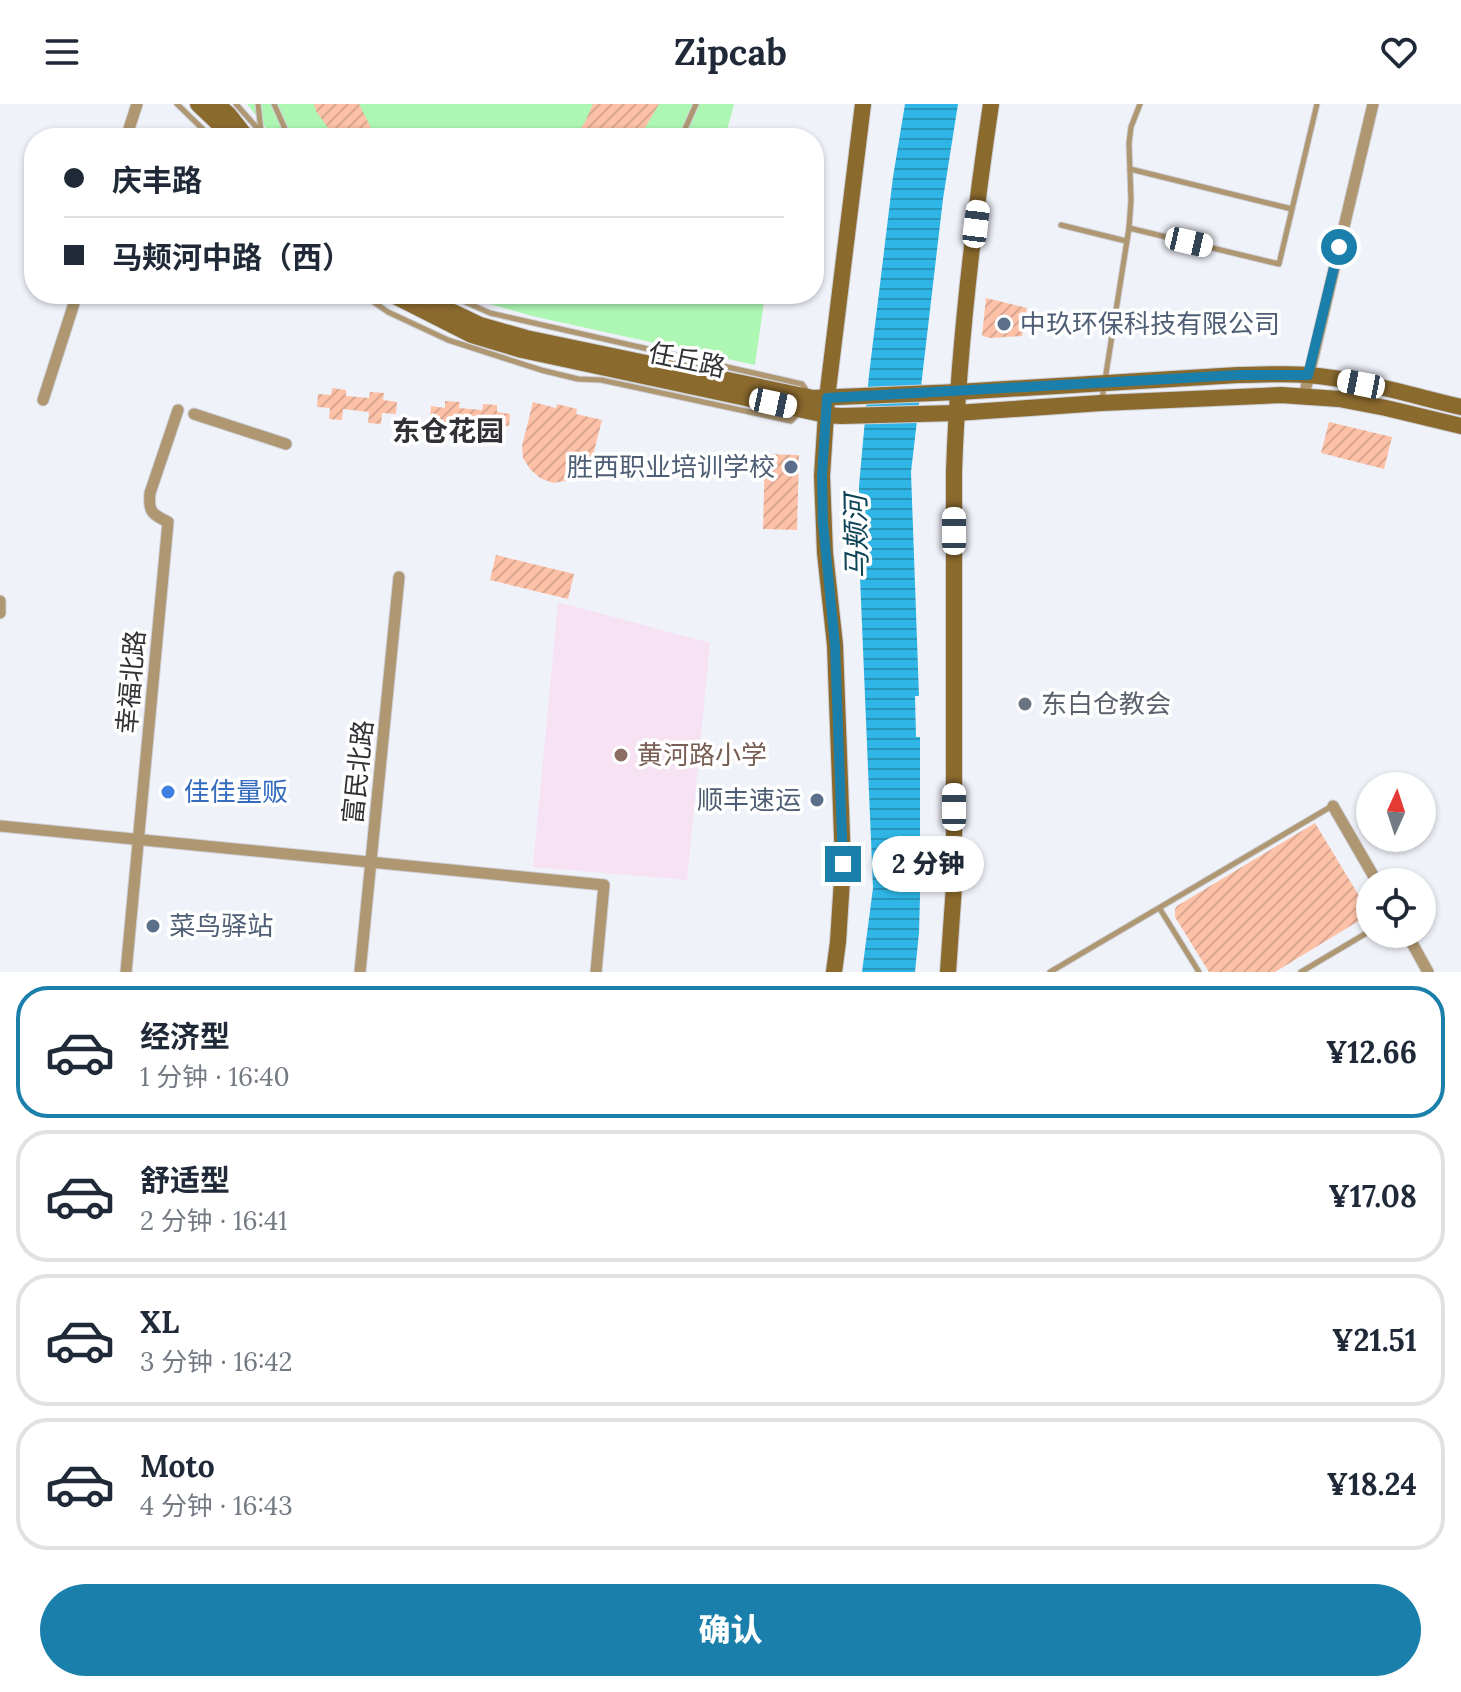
<!DOCTYPE html>
<html lang="zh">
<head>
<meta charset="utf-8">
<style>
	body { margin:0; font-family:Lora,"Noto Sans SC",serif; background:#f6f6f7; color:#1f2937; height:100vh; display:flex; flex-direction:column; font-size:30px; white-space:nowrap }
	* { box-sizing:border-box; margin:0 }
	p { font-size:26px; color:#747a83 }
	.icon { flex:none; width:44px; height:44px; fill:none; stroke:currentColor; stroke-width:2; stroke-linecap:round; stroke-linejoin:round }
	.map { position:relative; height:868px; overflow:hidden }
	.drawer { display:flex; flex-direction:column; background:#fff; flex:1 }
	.drawer>* { flex:none }
	.banner { position:absolute; left:24px; top:24px; width:800px; height:176px; border-radius:32px; box-shadow:0 2px 6px #0004; display:grid; align-content:center; height:176px; padding:0 40px; background:#fff }
	.needle { width:52px; rotate:3deg }
	.fabs { position:absolute; left:1356px; top:668px; display:grid; gap:16px }
	.fabs a { display:grid; place-items:center; width:80px; height:80px; border-radius:50%; background:#fff; box-shadow:0 2px 6px #0004; font-size:40px }
	.end { position:absolute; width:36px; height:36px; margin:-18px; border:10px solid #1a7faa; background:#fff; box-shadow:0 0 0 4px #fff }
	.from { border-radius:50% }
	.bubble { position:absolute; height:56px; border-radius:28px; background:#fff; box-shadow:0 2px 6px #0004; font-size:26px; font-weight:800; line-height:56px; text-align:center }
	.car { position:absolute; width:24px; height:48px; margin:-24px -12px; border-radius:10px; box-shadow:0 0 6px 2px #0007; background:linear-gradient(#fff 24%,#345 0 40%,#fff 0 76%,#345 0 86%,#fff 0) }
	.banner b { display:flex; align-items:center; gap:28px; height:76px; font-size:30px }
	.banner b+b { border-top:2px solid #e0e1e3 }
	.banner i { width:20px; height:20px; background:#1f2937 }
	ul { padding:14px 0 0; list-style:none }
	li { display:flex; align-items:center; gap:24px; height:132px; margin:0 16px 12px; padding:0 24px; border:4px solid #e0e1e3; border-radius:32px }
	li div { flex:1 }
	li b { display:block; font-size:30px }
	li em { font-style:normal; font-weight:800 }
	li.current { border-color:#1a7faa }
	li>.icon { width:72px; height:72px; stroke-width:1.5 }
	.button { display:flex; gap:16px; margin-top:auto; padding:16px 40px }
	.button a { flex:1; height:92px; border-radius:48px; background:#1a7faa; color:#fff; font-size:32px; font-weight:800; line-height:92px; text-align:center }
	header { display:flex; justify-content:space-between; align-items:center; height:104px; padding:0 40px; background:#fff; font-size:36px; font-weight:800 }
	.map>svg:first-child { display:block }
	.education { fill:#f6e2f2 }
	.green { fill:#adf6b3 }
	.water { fill:url(#water-rules) }
	.building { fill:url(#building-hatch) }
	.lines { fill:none; stroke-linecap:round; stroke-linejoin:round }
	.lane-casing { stroke:#cecfd7; stroke-width:7 }
	.street-casing { stroke:#cecfd7; stroke-width:13 }
	.secondary-casing { stroke:#cecfd7; stroke-width:18 }
	.lane { stroke:#ae9771; stroke-width:5 }
	.street { stroke:#ae9771; stroke-width:11 }
	.secondary { stroke:#8b6a2e; stroke-width:16 }
	.route { stroke:#1a7faa; stroke-width:10 }
	.service-dot { fill:#5c6f8a; stroke:#fff; stroke-width:3 }
	.worship-dot { fill:#6b7280; stroke:#fff; stroke-width:3 }
	.education-dot { fill:#8d6e63; stroke:#fff; stroke-width:3 }
	.shop-dot { fill:#3f7fe0; stroke:#fff; stroke-width:3 }
	.labels { text-anchor:middle; stroke-width:7; stroke-linejoin:round; paint-order:stroke }
	.service-label { font-size:26px; fill:#4e5e75; stroke:#fff; text-anchor:start }
	.street-label { font-size:26px; fill:#313235; stroke:#fff }
	.worship-label { font-size:26px; fill:#5b616d; stroke:#fff; text-anchor:start }
	.education-label { font-size:26px; fill:#785e54; stroke:#fff; text-anchor:start }
	.shop-label { font-size:26px; fill:#366cbe; stroke:#fff; text-anchor:start }
	.neighbourhood-label { font-size:28px; font-weight:bold; fill:#313235; stroke:#fff }
	.water-label { font-size:28px; font-style:italic; fill:#0c4357; stroke:#fff }
</style>
</head>
<body>
<header><svg class="icon" aria-label="menu" viewBox="0 0 24 24"><path d="M4 6h16M4 12h16M4 18h16"/></svg>Zipcab<svg class="icon" aria-label="heart" viewBox="0 0 24 24"><path d="M12 20l-8-8c-3-5 5-10 8-4 3-6 11-1 8 4z"/></svg></header>
<div class="map">
<svg width="1461" height="868" viewBox="0 0 1461 868">
	<defs>
		<pattern id="water-rules" width="6" height="5" patternUnits="userSpaceOnUse" patternTransform="scale(2)"><rect width="6" height="5" fill="#2fb6e7"/><path d="M0 2.5h6" fill="none" stroke="#2995bc"/></pattern>
		<pattern id="building-hatch" width="6" height="6" patternUnits="userSpaceOnUse" patternTransform="scale(2)"><rect width="6" height="6" fill="#fdc1a7"/><path d="M-1 1l2-2M0 6l6-6M5 7l2-2" fill="none" stroke="#d9a690"/></pattern>
	</defs>
	<rect width="100%" height="100%" fill="#f0f2fa"/>
	<!-- education -->
	<polygon class="education" points="558,498 710,539 687,776 533,763"/>
	<!-- green -->
	<g class="green">
		<polygon points="247,0 734,0 725,34 274,34"/>
		<polygon points="464,190 765,190 755,261 532,212 479,197"/>
	</g>
	<!-- water -->
	<polygon class="water" points="905,0 958,0 943,95 911,368 919,592 915,592 916,633 920,633 920,793 919,829 915,868 862,868 873,784 860,473 859,382 869,271 893,73"/>
	<!-- building -->
	<g class="building">
		<polygon points="314,0 359,0 376,34 335,34 316,7"/>
		<polygon points="593,0 659,0 639,34 574,34 585,18"/>
		<polygon points="986,194 1027,204 1022,232 990,234 982,232"/>
		<polygon points="332,284 346,286 346,292 369,294 370,288 384,289 383,296 397,298 396,310 382,309 381,320 368,319 369,308 343,305 342,316 329,315 330,304 317,303 318,290 331,291"/>
		<polygon points="445,297 460,298 459,304 482,306 483,300 497,301 497,308 510,310 509,322 496,321 495,332 482,331 483,320 457,318 456,329 443,327 444,316 430,315 431,302 445,304"/>
		<polygon points="533,298 556,304 557,300 577,305 576,310 602,316 593,351 587,362 576,372 565,377 553,379 540,374 530,365 523,354 522,342"/>
		<polygon points="1329,318 1392,333 1384,365 1321,349"/>
		<polygon points="765,350 799,351 797,426 763,425"/>
		<polygon points="496,451 574,470 568,495 490,476"/>
		<polygon points="1315,719 1370,810 1275,868 1209,868 1175,813 1175,805 1177,802"/>
	</g>
	<g class="lines">
		<!-- lane casing -->
		<g class="lane-casing">
			<g id="lane">
				<polyline points="177,0 212,34"/>
				<polyline points="236,0 266,34"/>
				<polyline points="258,0 261,27"/>
				<polyline points="274,0 289,34"/>
				<polyline points="681,34 696,0"/>
				<polyline points="1130,65 1292,105"/>
				<polyline points="1061,121 1126,137"/>
				<polyline points="1129,124 1279,160 1317,0"/>
				<polyline points="362,190 388,208 448,236 541,266 578,275 601,276 634,283 791,317 800,308"/>
				<polyline points="447,190 490,209 802,280 807,287"/>
				<polyline points="1102,295 1129,124 1131,96 1129,39 1131,23 1140,0"/>
				<polyline points="1160,805 1199,868"/>
				<polyline points="1050,868 1332,702"/>
				<polyline points="1301,868 1370,827"/>
			</g>
		</g>
		<!-- street casing -->
		<g class="street-casing">
			<g id="street">
				<polyline points="126,34 137,0"/>
				<polyline points="1304,292 1373,0"/>
				<polyline points="43,296 77,190"/>
				<polyline points="194,310 286,340"/>
				<polyline points="0,497 0,509"/>
				<polyline points="1333,702 1377,778"/>
				<polyline points="0,722 604,781 596,868"/>
				<polyline points="1407,830 1428,868"/>
				<path d="M126,868L168,418C152,410 148,408 150,389L178,306"/>
				<polyline points="360,868 399,473"/>
			</g>
		</g>
		<!-- secondary casing -->
		<g class="secondary-casing">
			<g id="secondary">
				<polyline points="198,0 219,20 231,34"/>
				<polyline points="217,0 229,11 247,34"/>
				<polyline points="391,190 472,231 522,246 826,311 841,312 956,309 1101,299 1281,291 1339,295 1386,304 1461,322"/>
				<path d="M415,190L480,221L526,234L813,294L958,288L1238,271C1261,271 1284,269 1307,271C1359,275 1410,291 1461,303"/>
				<polyline points="834,868 838,838 843,760 835,541 825,449 822,372 827,294 863,0"/>
				<path d="M948,868L954,782V368C958,245 973,122 991,0"/>
			</g>
		</g>
		<!-- lane -->
		<use href="#lane" class="lane"/>
		<!-- street -->
		<use href="#street" class="street"/>
		<!-- secondary -->
		<use href="#secondary" class="secondary"/>
	</g>
	<g class="lines">
		<!-- route -->
		<polyline class="route" points="843,760 835,541 823,419 822,372 827,294 1238,271 1308,271 1339,143"/>
	</g>
	<!-- markers -->
	<g class="service-dot">
		<circle cx="1004" cy="220" r="8"/>
		<circle cx="791" cy="363" r="8"/>
		<circle cx="817" cy="696" r="8"/>
		<circle cx="153" cy="822" r="8"/>
	</g>
	<circle class="worship-dot" cx="1025" cy="600" r="8"/>
	<circle class="education-dot" cx="621" cy="651" r="8"/>
	<circle class="shop-dot" cx="168" cy="688" r="8"/>
	<g class="labels">
		<!-- service labels -->
		<g class="service-label">
			<text x="1020" y="229">中玖环保科技有限公司</text>
			<text x="775" y="372" text-anchor="end">胜西职业培训学校</text>
			<text x="801" y="705" text-anchor="end">顺丰速运</text>
			<text x="169" y="831">菜鸟驿站</text>
		</g>
		<!-- street labels -->
		<g class="street-label">
			<text transform="translate(687 256) rotate(12)" y="9">任丘路</text>
			<text transform="translate(131 578) rotate(-85)" y="9">幸福北路</text>
			<text transform="translate(358 668) rotate(-84)" y="9">富民北路</text>
		</g>
		<!-- worship labels -->
		<g class="worship-label">
			<text x="1041" y="609">东白仓教会</text>
		</g>
		<!-- education labels -->
		<g class="education-label">
			<text x="637" y="660">黄河路小学</text>
		</g>
		<!-- shop labels -->
		<g class="shop-label">
			<text x="184" y="697">佳佳量贩</text>
		</g>
		<!-- neighbourhood labels -->
		<g class="neighbourhood-label">
			<text x="448" y="337">东仓花园</text>
		</g>
		<!-- water labels -->
		<g class="water-label">
			<text transform="translate(856 433) rotate(-91)" y="10">马颊河</text>
		</g>
	</g>
</svg>
<div class="fabs">
<a><svg class="needle" viewBox="-14 -14 28 28"><path d="M0-13l5 13h-10z" fill="#e53935"/><path d="M0 13l5-13h-10z" fill="#747a83"/></svg></a>
<a><svg class="icon" aria-label="locate" viewBox="0 0 24 24"><circle cx="12" cy="12" r="6"/><path d="M12 2v4M12 18v4M2 12h4M18 12h4"/></svg></a>
</div>
<i class="end from" style="left:1339px;top:143px"></i>
<i class="end" style="left:843px;top:760px"></i>
<div class="bubble" style="left:872px;top:732px;width:112px">2 分钟</div>
<i class="car" style="left:976px;top:120px;rotate:7deg"></i>
<i class="car" style="left:1189px;top:138px;rotate:103deg"></i>
<i class="car" style="left:1361px;top:280px;rotate:281deg"></i>
<i class="car" style="left:773px;top:299px;rotate:102deg"></i>
<i class="car" style="left:954px;top:427px;rotate:0deg"></i>
<i class="car" style="left:954px;top:703px;rotate:0deg"></i>
<div class="banner">
<b><i class="from"></i>庆丰路</b>
<b><i></i>马颊河中路（西）</b>
</div>
</div>
<section class="drawer">
<ul>
<li class="current"><svg class="icon" aria-label="car" viewBox="0 0 24 24"><path d="M5 17H2v-5l4-1 3-4h7l3 4 3 1v5h-3M9 17h6M6 11h13"/><circle cx="7" cy="17" r="2"/><circle cx="17" cy="17" r="2"/></svg><div><b>经济型</b><p>1 分钟 · 16:40</p></div><em>¥12.66</em></li>
<li><svg class="icon" aria-label="car" viewBox="0 0 24 24"><path d="M5 17H2v-5l4-1 3-4h7l3 4 3 1v5h-3M9 17h6M6 11h13"/><circle cx="7" cy="17" r="2"/><circle cx="17" cy="17" r="2"/></svg><div><b>舒适型</b><p>2 分钟 · 16:41</p></div><em>¥17.08</em></li>
<li><svg class="icon" aria-label="car" viewBox="0 0 24 24"><path d="M5 17H2v-5l4-1 3-4h7l3 4 3 1v5h-3M9 17h6M6 11h13"/><circle cx="7" cy="17" r="2"/><circle cx="17" cy="17" r="2"/></svg><div><b>XL</b><p>3 分钟 · 16:42</p></div><em>¥21.51</em></li>
<li><svg class="icon" aria-label="car" viewBox="0 0 24 24"><path d="M5 17H2v-5l4-1 3-4h7l3 4 3 1v5h-3M9 17h6M6 11h13"/><circle cx="7" cy="17" r="2"/><circle cx="17" cy="17" r="2"/></svg><div><b>Moto</b><p>4 分钟 · 16:43</p></div><em>¥18.24</em></li>
</ul>
<div class="button"><a>确认</a></div>
</section>
</body>
</html>
